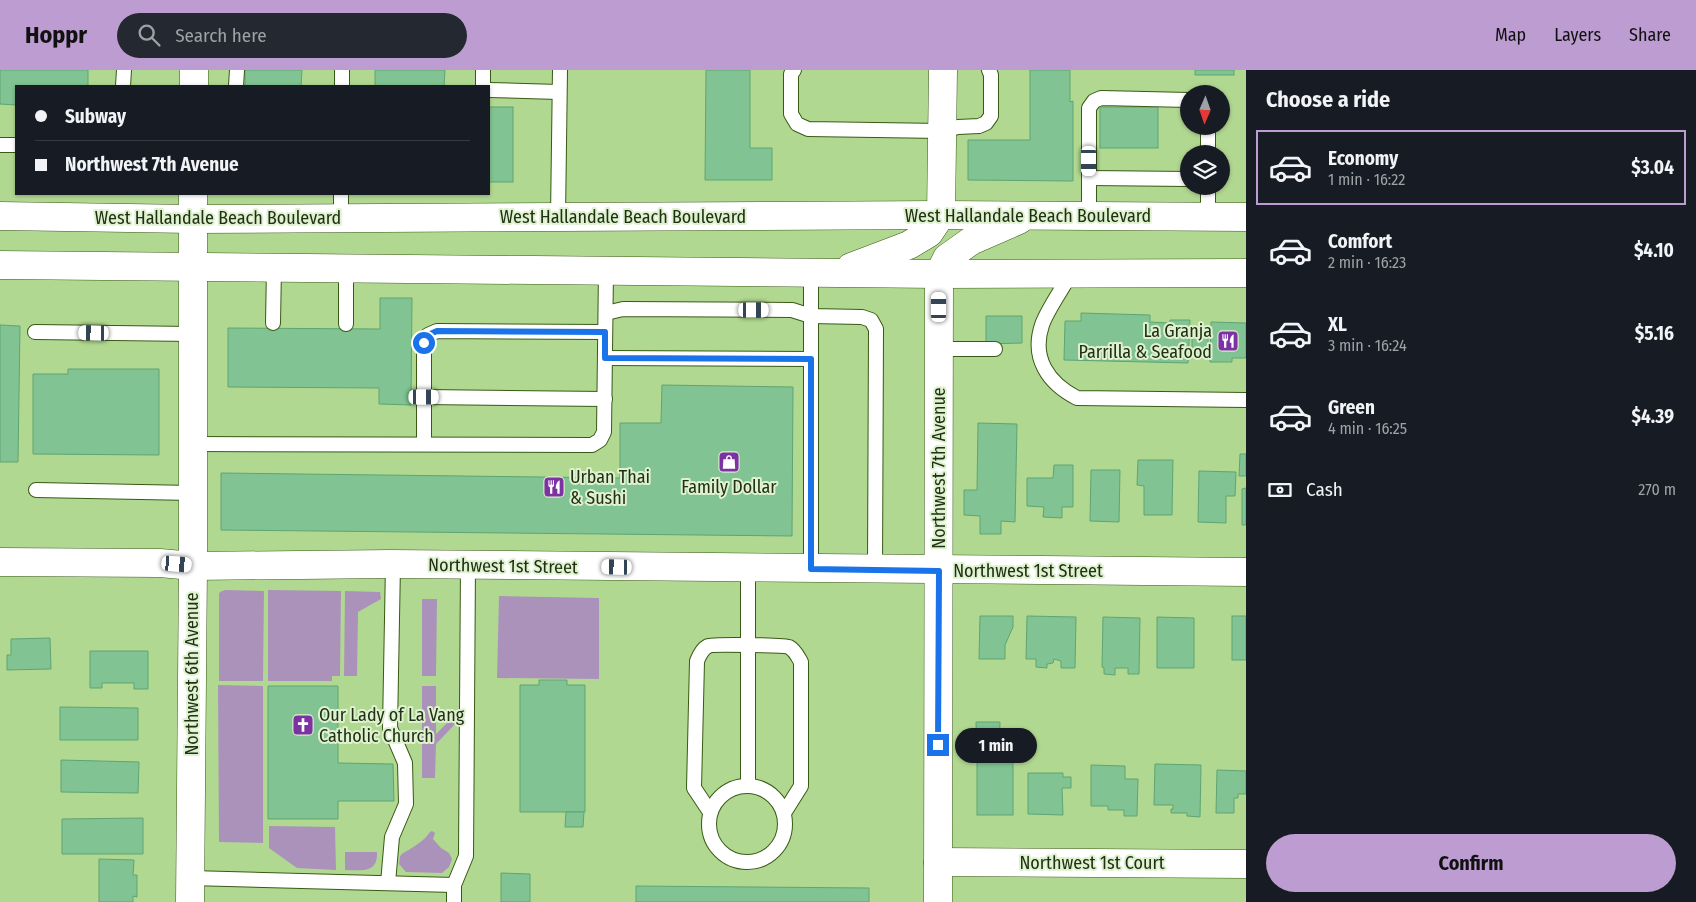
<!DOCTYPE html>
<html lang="en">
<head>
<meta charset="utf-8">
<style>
	body { margin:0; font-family:"Fira Sans Condensed",sans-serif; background:#242831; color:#f1f3f6; height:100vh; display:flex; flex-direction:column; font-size:19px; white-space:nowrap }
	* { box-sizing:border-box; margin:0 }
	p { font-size:16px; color:#9ea1a6 }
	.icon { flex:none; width:28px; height:28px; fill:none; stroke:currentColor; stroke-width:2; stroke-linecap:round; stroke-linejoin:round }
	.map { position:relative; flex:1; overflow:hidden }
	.side { display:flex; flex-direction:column; background:#171b24; width:450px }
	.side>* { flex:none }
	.top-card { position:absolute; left:15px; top:15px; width:475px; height:110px; border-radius:0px; box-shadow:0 1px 4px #0004; display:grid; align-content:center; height:110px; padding:0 20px; background:#171b24 }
	.needle { width:32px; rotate:182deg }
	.fabs { position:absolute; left:1180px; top:15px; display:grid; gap:10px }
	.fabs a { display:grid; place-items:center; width:50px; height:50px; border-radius:50%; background:#171b24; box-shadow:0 1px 4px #0004; font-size:25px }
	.end { position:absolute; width:22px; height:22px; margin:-11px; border:6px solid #1a73e8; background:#fff; box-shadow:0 0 0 2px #fff }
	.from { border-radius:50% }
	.bubble { position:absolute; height:35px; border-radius:18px; background:#171b24; box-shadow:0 1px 4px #0004; font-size:16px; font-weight:700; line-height:35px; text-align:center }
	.car { position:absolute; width:15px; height:30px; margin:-15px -8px; border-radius:6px; box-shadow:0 0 4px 1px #0007; background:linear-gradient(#fff 24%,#345 0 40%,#fff 0 76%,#345 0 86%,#fff 0) }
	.top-card b { display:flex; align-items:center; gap:18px; height:48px; font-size:19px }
	.top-card b+b { border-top:1px solid #363941 }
	.top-card i { width:12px; height:12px; background:#f1f3f6 }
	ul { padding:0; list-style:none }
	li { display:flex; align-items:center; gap:15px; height:75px; margin:0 10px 8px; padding:0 10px; border:2px solid transparent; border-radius:0px }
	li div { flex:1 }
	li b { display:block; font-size:19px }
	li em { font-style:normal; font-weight:700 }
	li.current { border-color:#bd9cd1 }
	li>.icon { width:45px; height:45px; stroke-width:1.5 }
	h2 { padding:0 20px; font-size:22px; line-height:60px }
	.pay { display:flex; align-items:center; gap:12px; height:55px; padding:0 20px; font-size:19px }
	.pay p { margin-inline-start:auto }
	.action { display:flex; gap:10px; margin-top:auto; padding:10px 20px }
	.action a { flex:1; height:58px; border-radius:30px; background:#bd9cd1; color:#111; font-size:20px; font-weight:700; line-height:58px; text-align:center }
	header { display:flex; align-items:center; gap:30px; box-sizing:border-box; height:70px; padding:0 25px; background:#bd9cd1; color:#111 }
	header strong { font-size:24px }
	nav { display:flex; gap:28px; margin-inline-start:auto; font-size:18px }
	.search { width:350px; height:45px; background:#242831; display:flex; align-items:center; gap:12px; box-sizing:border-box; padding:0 18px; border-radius:28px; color:#9ea1a6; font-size:19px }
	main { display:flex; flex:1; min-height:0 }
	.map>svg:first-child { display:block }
	.green { fill:#ab92bb }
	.building { fill:#81c392; stroke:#5ea572 }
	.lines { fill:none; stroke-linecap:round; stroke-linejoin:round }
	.lane-casing { stroke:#395a14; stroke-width:16 }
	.street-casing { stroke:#395a14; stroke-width:29 }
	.primary-casing { stroke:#395a14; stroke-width:29 }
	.lane { stroke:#fff; stroke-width:14 }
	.street { stroke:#fff; stroke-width:28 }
	.primary { stroke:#fff; stroke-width:28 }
	.route { stroke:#1a73e8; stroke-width:6 }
	.labels { text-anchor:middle; stroke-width:4; stroke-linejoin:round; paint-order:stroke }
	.street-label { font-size:18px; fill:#213014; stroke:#def2cf }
	.poi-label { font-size:18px; fill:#213014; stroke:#def2cf; text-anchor:start }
</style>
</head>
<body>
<header>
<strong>Hoppr</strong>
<div class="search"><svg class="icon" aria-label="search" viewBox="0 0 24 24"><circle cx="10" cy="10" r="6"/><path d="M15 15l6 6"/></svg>Search here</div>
<nav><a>Map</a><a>Layers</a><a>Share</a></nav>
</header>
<main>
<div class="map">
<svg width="1246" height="832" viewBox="0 0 1246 832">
	<rect width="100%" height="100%" fill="#b1d891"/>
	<!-- green -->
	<g class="green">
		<polygon points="225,520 264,521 263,611 219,611 219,524 220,522"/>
		<polygon points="268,520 341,521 340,606 332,606 332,611 268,611"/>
		<polygon points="345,521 380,522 381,529 358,542 357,606 344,606"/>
		<polygon points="499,526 599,528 599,609 497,608"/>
		<polygon points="422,529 437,529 436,606 422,606"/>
		<polygon points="218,615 263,616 263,773 219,772"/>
		<polygon points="422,616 436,616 436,664 452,648 457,648 458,651 436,674 435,708 422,708"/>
		<polygon points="269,756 335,757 336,800 297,798 269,778"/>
		<path d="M432,761L435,763L433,769L441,778L449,783L452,789L449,797L442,803L406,802L399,794L400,786L403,783C408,781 423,771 426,767C428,765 429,762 432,761Z"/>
		<path d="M345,782H377C378,804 361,800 345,800Z"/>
	</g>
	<!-- building -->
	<g class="building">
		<polygon points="0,0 88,0 88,16 16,16 16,35 0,34"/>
		<polygon points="245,0 302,0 301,16 242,16 245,15"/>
		<polygon points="375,0 445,0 444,16 375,16"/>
		<polygon points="706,0 750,0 750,78 772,78 772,110 705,110"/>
		<polygon points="1030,0 1070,0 1070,32 1073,31 1073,111 968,110 968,70 1030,70"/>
		<rect x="1195" y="0" width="39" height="5"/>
		<rect x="489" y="37" width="24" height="75"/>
		<rect x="1100" y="37" width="58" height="41"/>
		<polygon points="380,228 412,228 411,335 379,334 379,318 228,317 228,258 380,259"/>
		<polygon points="1081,243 1150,245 1150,252 1170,253 1170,250 1190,250 1188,293 1064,290 1065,251 1081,251"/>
		<polygon points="986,246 1022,246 1022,273 986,274"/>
		<polygon points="1211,252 1246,253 1246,288 1232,288 1232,292 1210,292"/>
		<polygon points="0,255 20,256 18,392 0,392"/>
		<polygon points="1192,259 1208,260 1208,286 1192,286"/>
		<polygon points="68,299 159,299 159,385 33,384 33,304 68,304"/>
		<polygon points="662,315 793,317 792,466 221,460 221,403 620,408 620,353 661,353"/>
		<polygon points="978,353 1017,354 1015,452 1001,451 1001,464 980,464 980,446 964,445 964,420 977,420"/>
		<polygon points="1240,384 1246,384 1246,406 1239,406"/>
		<polygon points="1138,390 1173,390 1172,445 1144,445 1144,416 1137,415"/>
		<polygon points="1054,395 1073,395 1073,437 1062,437 1062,448 1043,447 1044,437 1027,436 1027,408 1053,408"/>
		<polygon points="1091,400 1120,400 1119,452 1090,451"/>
		<polygon points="1199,401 1236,402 1235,426 1226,426 1226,453 1198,452"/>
		<polygon points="1246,418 1246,455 1242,455 1242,419"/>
		<polygon points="980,546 1013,546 1013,557 1005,575 1005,589 979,589"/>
		<polygon points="1027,546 1076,547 1075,598 1061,598 1061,591 1054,589 1053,593 1047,594 1047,598 1036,597 1036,589 1026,589"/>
		<rect x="1232" y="546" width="14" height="44"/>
		<polygon points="1103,547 1140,548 1139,604 1128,604 1128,598 1115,598 1115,605 1104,604 1104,598 1102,597"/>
		<polygon points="1157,547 1194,548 1194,598 1157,598"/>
		<polygon points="50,568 51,599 7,600 7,585 11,585 11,569"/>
		<polygon points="90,581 148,581 148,619 134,619 134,613 102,613 102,618 90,618"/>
		<polygon points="539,610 567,610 567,615 585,615 585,742 520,742 520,615 539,615"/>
		<polygon points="268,616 338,616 338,693 393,694 394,731 338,731 338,749 268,749"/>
		<polygon points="60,637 138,638 138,670 60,670"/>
		<polygon points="976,652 1000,652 999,686 977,686"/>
		<rect x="977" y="688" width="36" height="57"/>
		<polygon points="61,690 139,692 138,723 61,722"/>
		<polygon points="1155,694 1201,695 1200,747 1187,746 1187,743 1171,743 1171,739 1173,739 1173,735 1154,735"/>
		<polygon points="1091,695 1125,696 1125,709 1138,709 1137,746 1124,746 1124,740 1108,740 1108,736 1091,736"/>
		<polygon points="1217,700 1246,701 1246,724 1238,724 1238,728 1234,728 1234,743 1216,743"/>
		<polygon points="1028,703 1063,703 1063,707 1071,707 1071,718 1062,718 1063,745 1028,744"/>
		<polygon points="566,742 584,742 583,757 565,757"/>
		<polygon points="143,748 143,784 62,784 62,749"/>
		<polygon points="99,789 134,790 133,805 137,805 137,827 133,826 133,832 99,832"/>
		<polygon points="501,803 530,804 530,832 501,832"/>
		<polygon points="636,816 869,818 869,832 636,832"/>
	</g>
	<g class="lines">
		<!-- lane casing -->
		<g class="lane-casing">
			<g id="lane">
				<polyline points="794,0 791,4 791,44 797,54 808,59 942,61 958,57 979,56 986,53 991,46 991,5 989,0"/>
				<polyline points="123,16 124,0"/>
				<polyline points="236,16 237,0"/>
				<polyline points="342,16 342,0"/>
				<polyline points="483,16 483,0"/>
				<polyline points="489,20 559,22"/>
				<polyline points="1208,56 1208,84"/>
				<polyline points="0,75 16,75"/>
				<polyline points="1089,108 1189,109"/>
				<polyline points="1208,116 1208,147"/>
				<polyline points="341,124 341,148"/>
				<polyline points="1089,146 1089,38 1094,31 1101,28 1189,30"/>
				<polyline points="558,147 560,0"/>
				<path d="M1071,203C1063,218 1047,240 1042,255C1031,288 1048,313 1077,328L1246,330"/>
				<polyline points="606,243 623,239 792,240 811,246 862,247 871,250 876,259 875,500"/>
				<polyline points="273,253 274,197"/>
				<polyline points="346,254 346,198"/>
				<polyline points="35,262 192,264"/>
				<polyline points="939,279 995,279"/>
				<polyline points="605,288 811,289"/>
				<polyline points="424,327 605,329"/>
				<polyline points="193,374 592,375 600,370 604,362 606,200"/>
				<polyline points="424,374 424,273 428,265 437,261 605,262"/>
				<polyline points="36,420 193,423"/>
				<polyline points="811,499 811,203"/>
				<polyline points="748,715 748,498"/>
				<circle cx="747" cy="754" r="38"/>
				<path d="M710,742L694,718L697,591C699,586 702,579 708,576C712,574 785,575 789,577C795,580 798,587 801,592V716L784,743"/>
				<polyline points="190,808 454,815"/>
				<polyline points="388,813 392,767 406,734 405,693 390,658 393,494"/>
				<polyline points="454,832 454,815 466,786 468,495"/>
			</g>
		</g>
		<!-- street casing -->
		<g class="street-casing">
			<g id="street">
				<polyline points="194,16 194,0"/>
				<polyline points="941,145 943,0"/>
				<polyline points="0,492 160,493 193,496 391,494 1246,502"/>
				<polyline points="938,792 1246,794"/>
				<polyline points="190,832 193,496 193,124"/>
				<polyline points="938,832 939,204"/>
			</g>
		</g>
		<!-- primary casing -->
		<g class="primary-casing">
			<g id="primary">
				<polyline points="0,146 192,149 941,145 1246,147"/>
				<polyline points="0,195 939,204 1246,203"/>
				<polyline points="851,197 909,175 929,163 941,145"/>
				<polyline points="939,204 947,188 971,171 1019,150"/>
			</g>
		</g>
		<!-- lane -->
		<use href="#lane" class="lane"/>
		<!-- street -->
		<use href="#street" class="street"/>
		<!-- primary -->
		<use href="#primary" class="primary"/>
	</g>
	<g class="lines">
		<!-- route -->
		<polyline class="route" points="424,273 428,265 437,261 605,262 605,288 811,289 811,499 939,501 938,675"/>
	</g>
	<!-- icons -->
	<defs>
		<g id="restaurant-square" transform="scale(1.125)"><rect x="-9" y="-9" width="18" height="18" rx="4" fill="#7d32a4" stroke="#def2cf"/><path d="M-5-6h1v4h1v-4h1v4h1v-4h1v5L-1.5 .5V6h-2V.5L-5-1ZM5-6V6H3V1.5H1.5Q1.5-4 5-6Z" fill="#fff"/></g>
		<g id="shop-square" transform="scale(1.125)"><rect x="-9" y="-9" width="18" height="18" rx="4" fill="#7d32a4" stroke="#def2cf"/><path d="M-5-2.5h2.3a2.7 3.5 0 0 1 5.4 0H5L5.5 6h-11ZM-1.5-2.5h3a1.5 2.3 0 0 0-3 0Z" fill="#fff"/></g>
		<g id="church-square" transform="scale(1.125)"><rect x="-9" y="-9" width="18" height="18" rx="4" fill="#7d32a4" stroke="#def2cf"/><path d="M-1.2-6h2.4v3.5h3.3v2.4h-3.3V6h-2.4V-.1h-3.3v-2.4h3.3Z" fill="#fff"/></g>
	</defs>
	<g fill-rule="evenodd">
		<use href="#restaurant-square" x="1228" y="271"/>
		<use href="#shop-square" x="729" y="392"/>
		<use href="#restaurant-square" x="554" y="417"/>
		<use href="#church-square" x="303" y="655"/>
	</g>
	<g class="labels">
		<!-- street labels -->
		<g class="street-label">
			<text x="1028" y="152">West Hallandale Beach Boulevard</text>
			<text x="623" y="153">West Hallandale Beach Boulevard</text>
			<text x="218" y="154">West Hallandale Beach Boulevard</text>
			<text transform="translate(939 398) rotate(-90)" y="6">Northwest 7th Avenue</text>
			<text transform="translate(503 496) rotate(1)" y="6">Northwest 1st Street</text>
			<text x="1028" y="507">Northwest 1st Street</text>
			<text transform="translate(192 604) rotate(-90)" y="6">Northwest 6th Avenue</text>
			<text x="1092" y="799">Northwest 1st Court</text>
		</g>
		<!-- poi labels -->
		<g class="poi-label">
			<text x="1212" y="267" text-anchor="end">La Granja<tspan x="1212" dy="21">Parrilla &amp; Seafood</tspan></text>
			<text x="570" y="413">Urban Thai<tspan x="570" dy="21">&amp; Sushi</tspan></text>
			<text x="729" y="423" text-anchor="middle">Family Dollar</text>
			<text x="319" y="651">Our Lady of La Vang<tspan x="319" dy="21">Catholic Church</tspan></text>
		</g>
	</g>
</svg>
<div class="fabs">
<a><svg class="needle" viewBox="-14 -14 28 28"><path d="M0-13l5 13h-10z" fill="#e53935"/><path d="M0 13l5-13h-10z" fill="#9ea1a6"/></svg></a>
<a><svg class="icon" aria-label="layers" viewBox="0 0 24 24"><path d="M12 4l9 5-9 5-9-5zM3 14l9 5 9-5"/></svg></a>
</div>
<i class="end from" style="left:424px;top:273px"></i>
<i class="end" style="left:938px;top:675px"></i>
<div class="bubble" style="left:955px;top:658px;width:82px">1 min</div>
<i class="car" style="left:1089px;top:91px;rotate:180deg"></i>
<i class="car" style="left:939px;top:237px;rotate:0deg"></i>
<i class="car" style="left:754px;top:240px;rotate:90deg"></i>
<i class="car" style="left:94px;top:263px;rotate:271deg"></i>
<i class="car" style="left:424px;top:327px;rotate:90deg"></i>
<i class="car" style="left:177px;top:494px;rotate:95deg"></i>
<i class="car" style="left:617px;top:497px;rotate:271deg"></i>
<div class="top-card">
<b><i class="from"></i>Subway</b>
<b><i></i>Northwest 7th Avenue</b>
</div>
</div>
<section class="side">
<h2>Choose a ride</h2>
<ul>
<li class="current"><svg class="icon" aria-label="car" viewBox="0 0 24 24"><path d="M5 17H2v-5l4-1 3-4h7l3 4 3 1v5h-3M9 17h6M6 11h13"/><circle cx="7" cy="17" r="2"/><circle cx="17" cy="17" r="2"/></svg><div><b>Economy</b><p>1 min · 16:22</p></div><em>$3.04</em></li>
<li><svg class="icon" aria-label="car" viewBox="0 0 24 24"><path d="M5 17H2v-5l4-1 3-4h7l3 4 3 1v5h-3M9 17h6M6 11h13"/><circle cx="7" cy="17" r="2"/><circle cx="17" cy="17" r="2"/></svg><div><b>Comfort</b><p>2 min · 16:23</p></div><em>$4.10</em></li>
<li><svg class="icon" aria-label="car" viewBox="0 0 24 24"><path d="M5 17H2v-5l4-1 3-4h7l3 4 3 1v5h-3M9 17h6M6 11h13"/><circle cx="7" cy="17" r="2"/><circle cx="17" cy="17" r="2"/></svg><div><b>XL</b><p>3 min · 16:24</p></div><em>$5.16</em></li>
<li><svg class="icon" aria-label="car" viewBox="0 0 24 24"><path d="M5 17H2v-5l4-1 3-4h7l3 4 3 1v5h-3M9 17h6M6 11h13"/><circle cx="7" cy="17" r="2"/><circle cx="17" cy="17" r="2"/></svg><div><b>Green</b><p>4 min · 16:25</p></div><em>$4.39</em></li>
</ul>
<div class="pay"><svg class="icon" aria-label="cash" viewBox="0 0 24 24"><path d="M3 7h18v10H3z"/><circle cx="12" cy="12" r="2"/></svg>Cash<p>270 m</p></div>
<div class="action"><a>Confirm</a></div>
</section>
</main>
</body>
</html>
